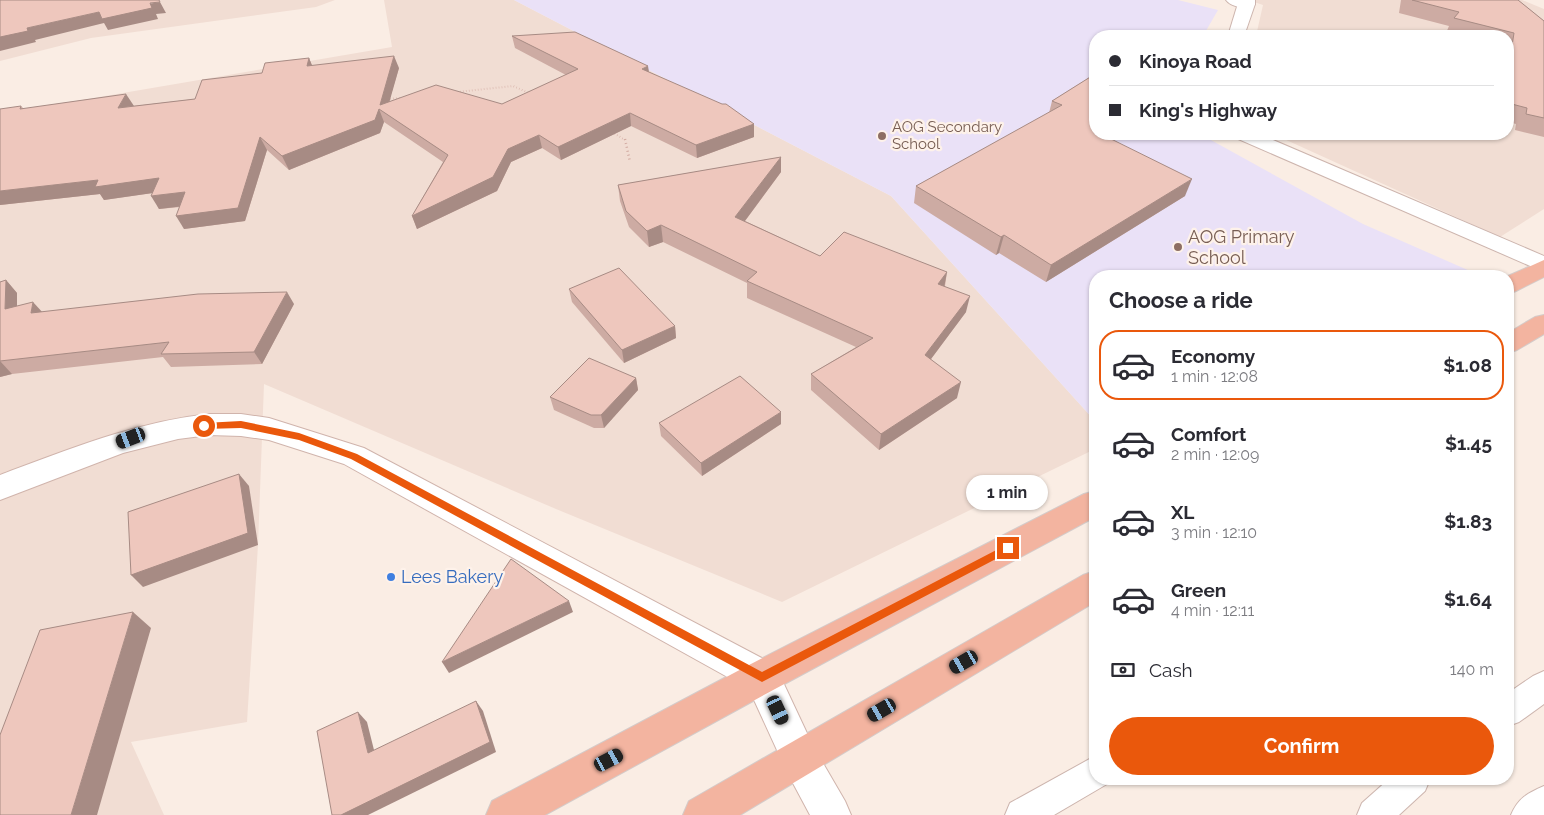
<!DOCTYPE html>
<html lang="en">
<head>
<meta charset="utf-8">
<style>
	body { margin:0; font-family:Raleway,sans-serif; background:#f2f2f3; color:#2b2b33; height:100vh; display:flex; flex-direction:column; font-size:19px; white-space:nowrap }
	* { box-sizing:border-box; margin:0 }
	p { font-size:16px; color:#7c7c81 }
	.icon { flex:none; width:28px; height:28px; fill:none; stroke:currentColor; stroke-width:2; stroke-linecap:round; stroke-linejoin:round }
	.map { position:relative; flex:1; overflow:hidden }
	.side { position:absolute; left:1089px; top:270px; width:425px; height:515px; display:flex; flex-direction:column; background:#fff; border-radius:20px; box-shadow:0 1px 4px #0004 }
	.side>* { flex:none }
	.top-card { position:absolute; left:1089px; top:30px; width:425px; height:110px; border-radius:20px; box-shadow:0 1px 4px #0004; display:grid; align-content:center; height:110px; padding:0 20px; background:#fff }
	.end { position:absolute; width:22px; height:22px; margin:-11px; border:6px solid #ea580c; background:#fff; box-shadow:0 0 0 2px #fff }
	.from { border-radius:50% }
	.bubble { position:absolute; height:35px; border-radius:18px; background:#fff; box-shadow:0 1px 4px #0004; font-size:16px; font-weight:700; line-height:35px; text-align:center }
	.car { position:absolute; width:15px; height:30px; margin:-15px -8px; border-radius:6px; box-shadow:0 0 4px 1px #0007; background:linear-gradient(#222 24%,#8ab4d8 0 40%,#222 0 76%,#8ab4d8 0 86%,#222 0) }
	.top-card b { display:flex; align-items:center; gap:18px; height:48px; font-size:19px }
	.top-card b+b { border-top:1px solid #e1e1e2 }
	.top-card i { width:12px; height:12px; background:#2b2b33 }
	ul { padding:0; list-style:none }
	li { display:flex; align-items:center; gap:15px; height:70px; margin:0 10px 8px; padding:0 10px; border:2px solid transparent; border-radius:20px }
	li div { flex:1 }
	li b { display:block; font-size:19px }
	li em { font-style:normal; font-weight:700 }
	li.selected { border-color:#ea580c }
	li>.icon { width:45px; height:45px; stroke-width:1.5 }
	h2 { padding:0 20px; font-size:22px; line-height:60px }
	.pay { display:flex; align-items:center; gap:12px; height:55px; padding:0 20px; font-size:19px }
	.pay p { margin-inline-start:auto }
	.cta { display:flex; gap:10px; margin-top:auto; padding:10px 20px }
	.cta a { flex:1; height:58px; border-radius:30px; background:#ea580c; color:#fff; font-size:20px; font-weight:700; line-height:58px; text-align:center }
	.map>svg:first-child { display:block }
	.residential { fill:#f1ddd3 }
	.education { fill:#eae1f7 }
	.lines { fill:none; stroke-linecap:round; stroke-linejoin:round }
	.service-casing { stroke:#cdb5ae; stroke-width:2 }
	.minor-casing { stroke:#cdb5ae; stroke-width:2 }
	.tertiary-casing { stroke:#cdb5ae; stroke-width:2 }
	.secondary-casing { stroke:#d0b4ac; stroke-width:2 }
	.trunk-casing { stroke:#d4cbc9; stroke-width:2 }
	.path-far1 { stroke:#d2aaa1; stroke-width:2; stroke-dasharray:0.5 2.5; stroke-linecap:butt }
	.path { stroke:#d2aaa1; stroke-width:2.5; stroke-dasharray:1 3; stroke-linecap:butt }
	.service { fill:#fff; fill-rule:evenodd }
	.minor { fill:#fff; fill-rule:evenodd }
	.tertiary { fill:#fff; fill-rule:evenodd }
	.secondary { fill:#fff; fill-rule:evenodd }
	.trunk { fill:#f3b4a0; fill-rule:evenodd }
	.wall { fill:#cdaba3 }
	.shaded-wall { fill:#a78b84 }
	.building { fill:#eec7bd; stroke:#a78b84 }
	.route { fill:#ea580c }
	.education-dot { fill:#8d6e63; stroke:#fef2ea; stroke-width:2 }
	.shop-dot { fill:#3f7fe0; stroke:#fef2ea; stroke-width:2 }
	.labels { text-anchor:middle; stroke-width:4.5; stroke-linejoin:round; paint-order:stroke }
	.far-education-label { font-size:15px; fill:#785e54; stroke:#fef2ea; text-anchor:start }
	.education-label { font-size:18px; fill:#785e54; stroke:#fef2ea; text-anchor:start }
	.shop-label { font-size:18px; fill:#366cbe; stroke:#fef2ea; text-anchor:start }
</style>
</head>
<body>
<div class="map">
<svg width="1544" height="815" viewBox="0 0 1544 815">
	<rect width="100%" height="100%" fill="#faede4"/>
	<!-- residential -->
	<g class="residential">
		<polygon points="0,0 335,0 316,7 91,38 0,61"/>
		<polygon points="384,0 514,0 891,196 1095,421 1095,449 782,602 556,509 264,384 258,545 247,722 131,742 164,815 0,815 0,114 392,47"/>
		<polygon points="1248,0 1522,0 1544,9 1544,209 1500,237 1273,134 1508,134 1508,36 1256,36 1263,5"/>
	</g>
	<!-- education -->
	<polygon class="education" points="514,0 1178,0 1218,10 1203,36 1095,36 1095,134 1200,134 1363,224 1470,271 1458,276 1095,276 1095,421 891,196"/>
	<g class="lines">
		<!-- service casing -->
		<g class="service-casing">
			<g id="service">
				<polygon points="1544,671 1544,704 1519,722 1508,726 1508,693 1533,676"/>
				<polygon points="1095,756 1095,779 1109,779 1107,784 1054,815 1005,815 1010,803"/>
				<polygon points="1389,779 1430,779 1425,791 1399,815 1357,815 1362,803"/>
				<path d="M1544,786V815H1511C1518,798 1528,793 1544,786Z"/>
			</g>
		</g>
		<!-- minor casing -->
		<g class="minor-casing">
			<path id="minor" d="M1226,0H1250L1255,4L1253,7C1245,9 1231,7 1226,0Z"/>
		</g>
		<!-- tertiary casing -->
		<g class="tertiary-casing">
			<g id="tertiary">
				<polygon points="1239,0 1255,0 1255,4 1244,36 1228,36"/>
				<polygon points="1233,134 1259,134 1544,256 1544,272 1236,138"/>
			</g>
		</g>
		<!-- secondary casing -->
		<g class="secondary-casing">
			<path id="secondary" d="M209,414H241L269,418L364,448L775,665L813,746L845,801L851,815H810L787,772L749,689L344,464L269,440L241,436L209,435L178,439L123,453L0,500V475C69,449 136,422 209,414Z"/>
		</g>
		<!-- trunk casing -->
		<g class="trunk-casing">
			<g id="trunk">
				<polygon points="1544,260 1544,277 1516,291 1508,294 1508,276"/>
				<polygon points="1544,315 1544,334 1517,350 1508,353 1508,333 1535,317"/>
				<polygon points="1095,491 1095,517 775,689 545,815 486,815 492,801 749,665 1084,494"/>
				<polygon points="1095,571 1095,602 740,815 683,815 689,801 1083,575"/>
			</g>
		</g>
		<!-- path-far1 -->
		<g class="path-far1">
			<polyline points="457,92 513,86 531,94"/>
			<polyline points="387,99 401,98"/>
			<polyline points="612,132 625,140"/>
		</g>
		<!-- path -->
		<polyline class="path" points="625,139 630,162"/>
		<!-- service -->
		<use href="#service" class="service"/>
		<!-- minor -->
		<use href="#minor" class="minor"/>
		<!-- tertiary -->
		<use href="#tertiary" class="tertiary"/>
		<!-- secondary -->
		<use href="#secondary" class="secondary"/>
		<!-- trunk -->
		<use href="#trunk" class="trunk"/>
	</g>
	<!-- wall -->
	<g class="wall">
		<polygon points="1401,0 1518,0 1544,21 1544,137 1515,130 1516,124 1508,122 1508,36 1459,36 1446,33 1449,26 1399,13"/>
		<polygon points="512,36 649,72 754,124 754,137 697,158 631,126 561,160 542,148 511,162 497,191 417,229 412,216 443,162 384,122 380,133 289,170 267,150 245,221 184,229 180,207 159,209 152,193 104,200 100,194 0,205 21,106 24,109 134,106 195,99 262,73 309,58 312,66 399,68 389,101 502,104 566,75 515,48"/>
		<polygon points="1095,74 1095,134 1105,134 1103,135 1185,196 1046,282 999,253 996,255 914,203 916,186 1049,113 1052,101"/>
		<polygon points="1436,134 1446,134 1444,136"/>
		<polygon points="781,157 781,172 745,221 820,256 947,272 945,286 966,312 931,359 957,398 879,450 811,390 811,374 856,347 747,298 747,283 663,242 649,247 629,227 620,201 618,185"/>
		<polygon points="6,280 17,293 17,306 41,312 294,304 262,364 171,367 163,357 12,374 0,377 0,282"/>
		<polygon points="569,289 675,326 676,338 624,363 572,302"/>
		<polygon points="636,378 638,390 604,428 594,428 554,410 550,397"/>
		<polygon points="659,423 781,424 702,476 661,436"/>
	</g>
	<!-- shaded-wall -->
	<g class="shaded-wall">
		<polygon points="160,2 166,13 156,14 158,19 108,30 104,23 35,40 36,42 0,51 0,37 27,28 99,12"/>
		<polygon points="394,56 399,68 386,114 380,105"/>
		<polygon points="309,58 314,70 307,66"/>
		<polygon points="648,66 650,78 642,69"/>
		<polygon points="126,94 134,106 118,108"/>
		<polygon points="379,109 384,122 380,133 289,170 282,156"/>
		<polygon points="630,113 631,126 561,160 558,147"/>
		<polygon points="754,124 754,137 697,158 696,145"/>
		<polygon points="539,135 542,148 511,162 497,191 417,229 412,216 508,149"/>
		<polygon points="260,137 267,150 245,221 184,229 176,216"/>
		<polygon points="781,157 781,172 736,233 735,217"/>
		<polygon points="159,178 167,191 104,200 100,194 0,205 0,191 98,180"/>
		<polygon points="1192,179 1185,196 1046,282 1051,265"/>
		<polygon points="185,192 193,205 159,209 151,196"/>
		<polygon points="661,225 663,242 649,247 647,231"/>
		<polygon points="1004,235 999,253 996,255 1001,237"/>
		<polygon points="947,272 944,288 938,284"/>
		<polygon points="6,280 17,293 17,321 5,309"/>
		<polygon points="287,292 294,304 262,364 254,352"/>
		<polygon points="970,296 966,312 922,371 925,355"/>
		<polygon points="33,302 44,314 31,313"/>
		<polygon points="675,326 676,338 624,363 622,350"/>
		<polygon points="0,361 12,374 0,377"/>
		<polygon points="636,378 638,390 604,428 601,415"/>
		<polygon points="961,382 957,398 879,450 881,434"/>
		<polygon points="781,412 781,424 702,476 701,463"/>
		<polygon points="239,474 249,486 258,545 143,587 131,575"/>
		<polygon points="569,601 573,612 449,673 442,662"/>
		<polygon points="133,612 151,628 97,815 71,815"/>
		<polygon points="476,701 483,711 496,752 368,815 341,815"/>
		<polygon points="358,712 367,722 377,762 368,753"/>
	</g>
	<!-- building -->
	<g class="building">
		<polygon points="0,0 159,0 160,2 150,3 152,8 102,19 99,12 27,28 28,31 0,37"/>
		<polygon points="1412,0 1518,0 1544,21 1544,118 1526,114 1527,108 1508,103 1508,71 1514,33 1454,18 1459,12"/>
		<polygon points="575,32 648,66 642,69 722,104 726,104 754,124 696,145 630,113 558,147 539,135 508,149 493,177 412,216 448,155 379,109 375,120 282,156 260,137 238,208 176,216 185,192 151,196 159,178 95,187 98,180 0,191 0,109 21,106 20,109 126,94 118,108 195,99 202,80 262,73 265,63 309,58 307,66 394,56 380,105 436,85 502,104 578,69 512,36"/>
		<polygon points="1095,74 1095,134 1101,134 1192,179 1051,265 1004,235 1001,237 916,186 1062,105 1052,101"/>
		<polygon points="781,157 735,217 820,256 844,232 947,272 938,284 970,296 925,355 961,382 881,434 811,374 873,338 747,281 757,272 661,225 647,231 626,211 618,185"/>
		<polygon points="619,268 675,326 622,350 569,289"/>
		<polygon points="6,280 5,309 33,302 31,313 198,294 287,292 254,352 161,354 169,342 0,361 0,282"/>
		<polygon points="589,358 636,378 601,415 591,415 550,397"/>
		<polygon points="740,376 781,412 701,463 659,423"/>
		<polygon points="239,474 248,533 131,575 128,512"/>
		<polygon points="511,559 569,601 442,662"/>
		<polygon points="133,612 71,815 0,815 0,735 40,630"/>
		<polygon points="476,701 490,742 341,815 332,815 317,731 358,712 368,753"/>
	</g>
	<!-- route -->
	<polygon class="route" points="241,421 299,433 357,454 762,672 1004,546 1011,546 1012,548 1011,551 762,682 351,459 299,440 241,428 204,429 200,426 204,423"/>
	<!-- markers -->
	<g class="education-dot">
		<circle cx="882" cy="136" r="5"/>
		<circle cx="1178" cy="247" r="5"/>
	</g>
	<circle class="shop-dot" cx="391" cy="577" r="5"/>
	<g class="labels">
		<!-- far-education labels -->
		<g class="far-education-label">
			<text x="892" y="132">AOG Secondary<tspan x="892" dy="17">School</tspan></text>
		</g>
		<!-- education labels -->
		<g class="education-label">
			<text x="1188" y="243">AOG Primary<tspan x="1188" dy="21">School</tspan></text>
		</g>
		<!-- shop labels -->
		<g class="shop-label">
			<text x="401" y="583">Lees Bakery</text>
		</g>
	</g>
</svg>
<i class="end from" style="left:204px;top:426px"></i>
<i class="end" style="left:1008px;top:548px"></i>
<div class="bubble" style="left:966px;top:475px;width:82px">1 min</div>
<i class="car" style="left:131px;top:438px;rotate:249deg"></i>
<i class="car" style="left:964px;top:662px;rotate:240deg"></i>
<i class="car" style="left:778px;top:710px;rotate:155deg"></i>
<i class="car" style="left:882px;top:710px;rotate:240deg"></i>
<i class="car" style="left:609px;top:760px;rotate:62deg"></i>
<div class="top-card">
<b><i class="from"></i>Kinoya Road</b>
<b><i></i>King's Highway</b>
</div>
<section class="side">
<h2>Choose a ride</h2>
<ul>
<li class="selected"><svg class="icon" aria-label="car" viewBox="0 0 24 24"><path d="M5 17H2v-5l4-1 3-4h7l3 4 3 1v5h-3M9 17h6M6 11h13"/><circle cx="7" cy="17" r="2"/><circle cx="17" cy="17" r="2"/></svg><div><b>Economy</b><p>1 min · 12:08</p></div><em>$1.08</em></li>
<li><svg class="icon" aria-label="car" viewBox="0 0 24 24"><path d="M5 17H2v-5l4-1 3-4h7l3 4 3 1v5h-3M9 17h6M6 11h13"/><circle cx="7" cy="17" r="2"/><circle cx="17" cy="17" r="2"/></svg><div><b>Comfort</b><p>2 min · 12:09</p></div><em>$1.45</em></li>
<li><svg class="icon" aria-label="car" viewBox="0 0 24 24"><path d="M5 17H2v-5l4-1 3-4h7l3 4 3 1v5h-3M9 17h6M6 11h13"/><circle cx="7" cy="17" r="2"/><circle cx="17" cy="17" r="2"/></svg><div><b>XL</b><p>3 min · 12:10</p></div><em>$1.83</em></li>
<li><svg class="icon" aria-label="car" viewBox="0 0 24 24"><path d="M5 17H2v-5l4-1 3-4h7l3 4 3 1v5h-3M9 17h6M6 11h13"/><circle cx="7" cy="17" r="2"/><circle cx="17" cy="17" r="2"/></svg><div><b>Green</b><p>4 min · 12:11</p></div><em>$1.64</em></li>
</ul>
<div class="pay"><svg class="icon" aria-label="cash" viewBox="0 0 24 24"><path d="M3 7h18v10H3z"/><circle cx="12" cy="12" r="2"/></svg>Cash<p>140 m</p></div>
<div class="cta"><a>Confirm</a></div>
</section>
</div>
</body>
</html>
